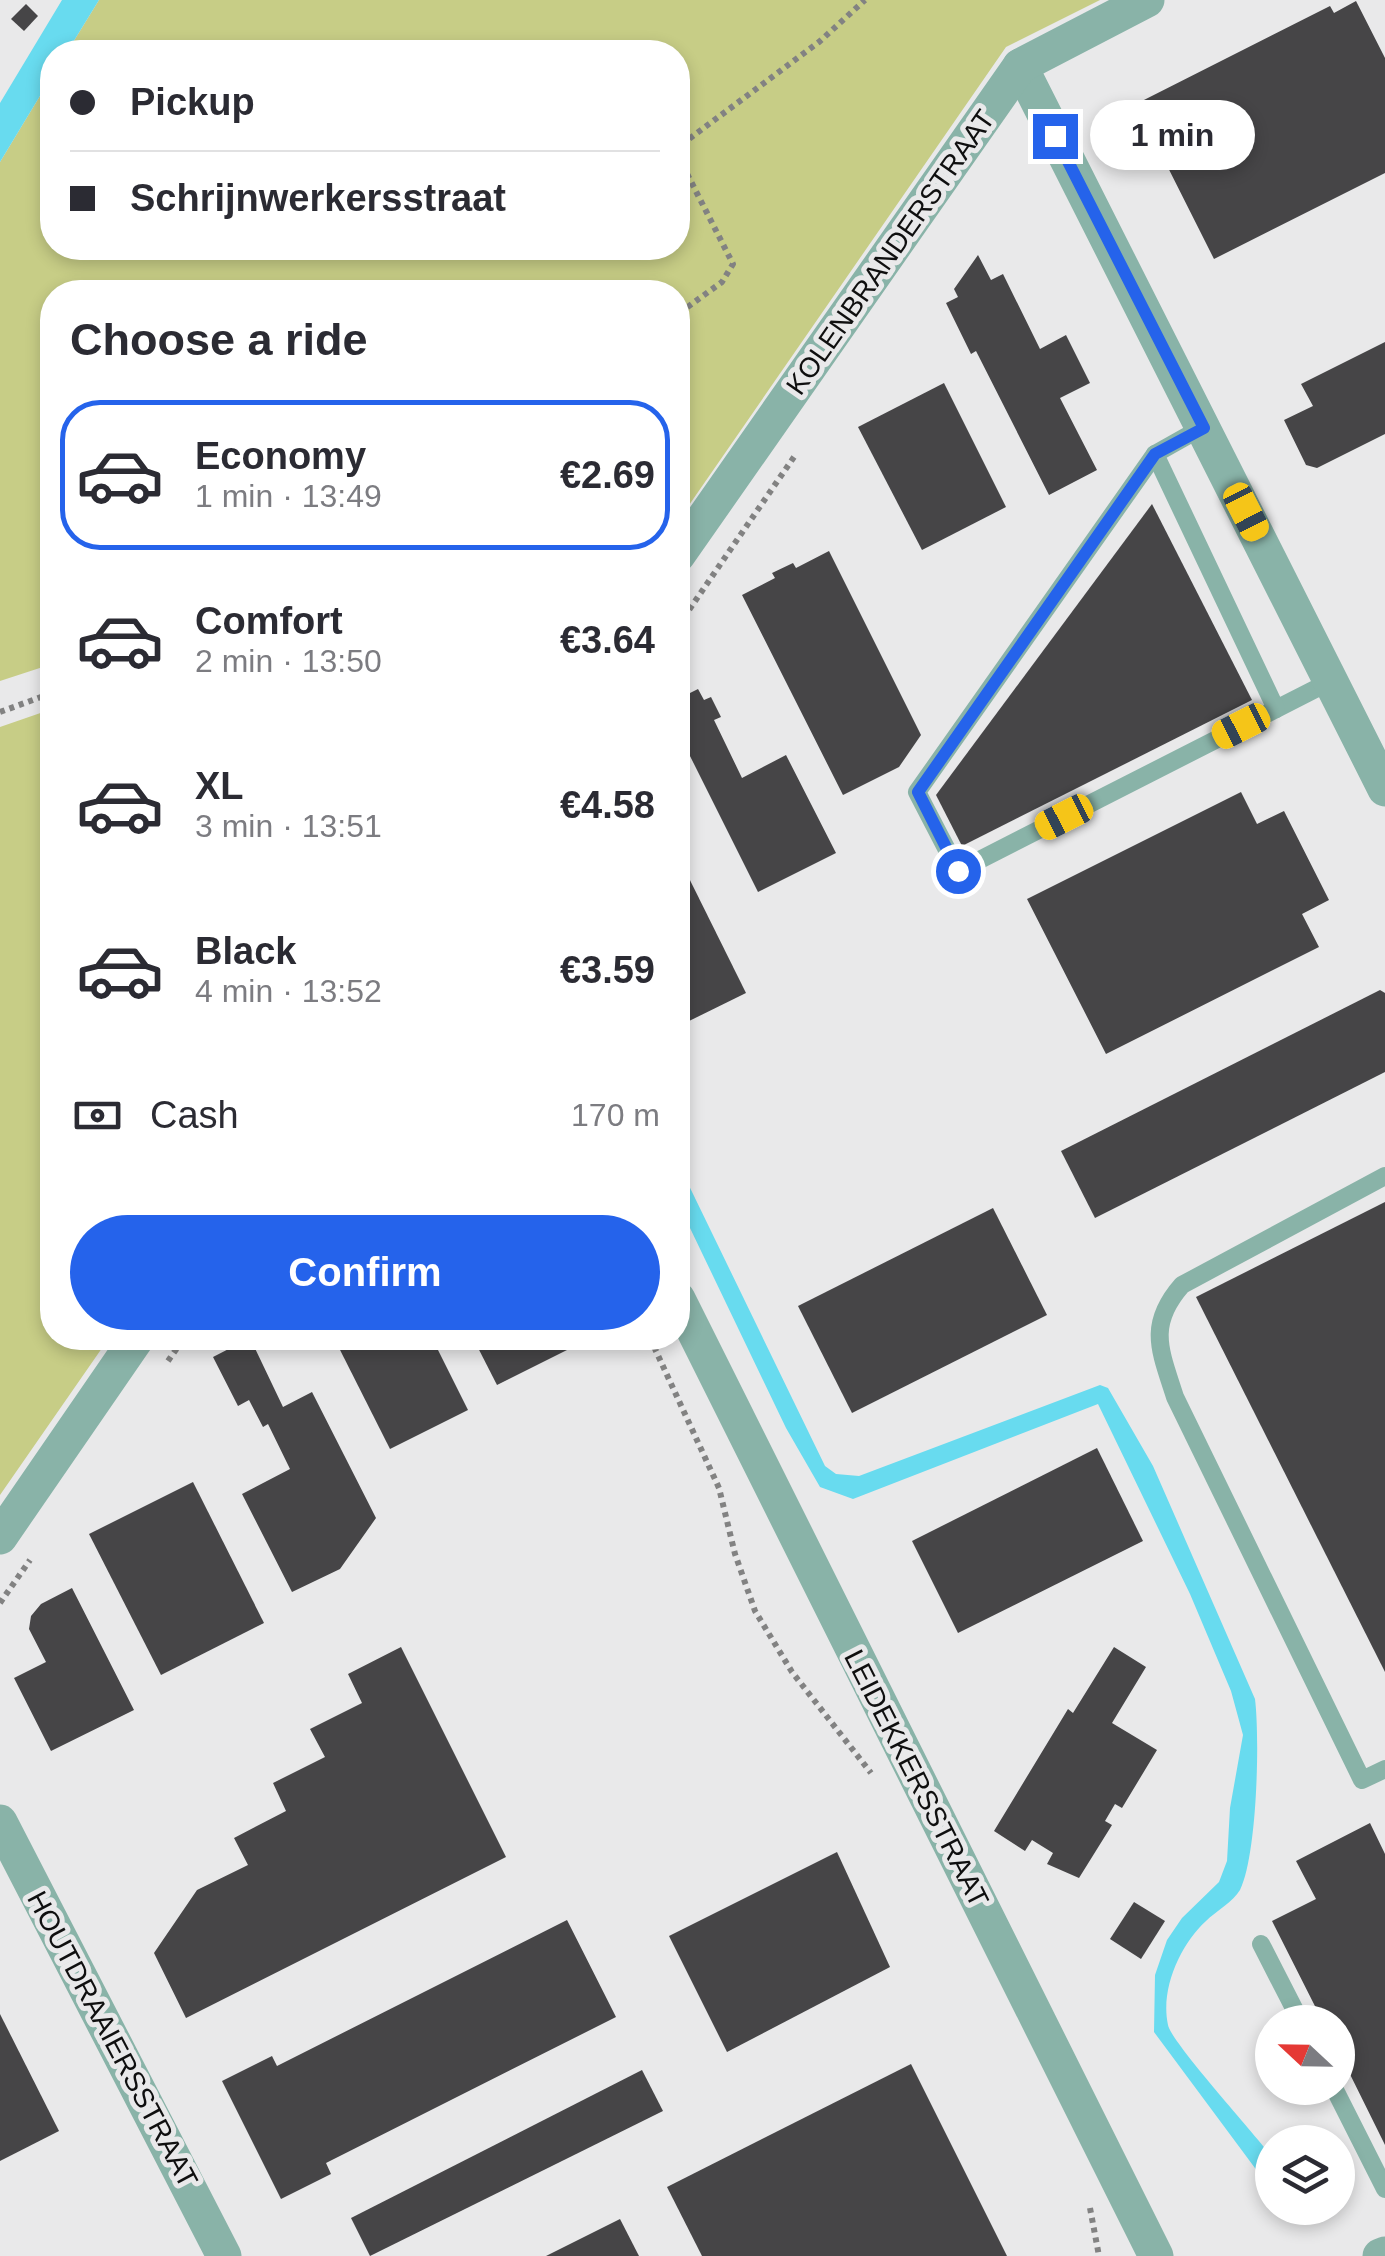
<!DOCTYPE html>
<html lang="en">
<head>
<meta charset="utf-8">
<style>
	body { margin:0; font-family:Arial,sans-serif; background:#f2f2f3; color:#2b2b33; height:100vh; display:flex; flex-direction:column; font-size:38px; white-space:nowrap }
	* { box-sizing:border-box; margin:0 }
	p { font-size:32px; color:#7c7c81 }
	.icon { flex:none; width:55px; height:55px; fill:none; stroke:currentColor; stroke-width:2; stroke-linecap:round; stroke-linejoin:round }
	.map { position:relative; flex:1; overflow:hidden }
	.details { position:absolute; left:40px; top:280px; width:650px; height:1070px; display:flex; flex-direction:column; background:#fff; border-radius:40px; box-shadow:0 5px 15px #0003 }
	.details>* { flex:none }
	.hud { position:absolute; left:40px; top:40px; width:650px; height:220px; border-radius:40px; box-shadow:0 5px 15px #0003; display:grid; align-content:center; height:220px; padding:0 30px; background:#fff }
	.needle { width:65px; rotate:292deg }
	.tools { position:absolute; left:1255px; top:2005px; display:grid; gap:20px }
	.tools a { display:grid; place-items:center; width:100px; height:100px; border-radius:50%; background:#fff; box-shadow:0 5px 15px #0003; font-size:50px }
	.end { position:absolute; width:45px; height:45px; margin:-22px; border:12px solid #2563eb; background:#fff; box-shadow:0 0 0 5px #fff }
	.from { border-radius:50% }
	.bubble { position:absolute; height:70px; border-radius:35px; background:#fff; box-shadow:0 5px 15px #0003; font-size:32px; font-weight:600; line-height:70px; text-align:center }
	.car { position:absolute; width:30px; height:60px; margin:-30px -15px; border-radius:12px; box-shadow:0 0 8px 2px #0007; background:linear-gradient(#f5c518 24%,#345 0 40%,#f5c518 0 76%,#345 0 86%,#f5c518 0) }
	.hud b { display:flex; align-items:center; gap:35px; height:95px; font-size:38px }
	.hud b+b { border-top:2px solid #e1e1e2 }
	.hud i { width:25px; height:25px; background:#2b2b33 }
	ul { padding:0; list-style:none }
	li { display:flex; align-items:center; gap:30px; height:150px; margin:0 20px 15px; padding:0 10px; border:5px solid transparent; border-radius:40px }
	li div { flex:1 }
	li b { display:block; font-size:38px }
	li em { font-style:normal; font-weight:600 }
	li.selected { border-color:#2563eb }
	li>.icon { width:90px; height:90px; stroke-width:1.5 }
	h2 { padding:0 30px; font-size:45px; line-height:120px }
	.pay { display:flex; align-items:center; gap:25px; height:110px; padding:0 30px; font-size:38px }
	.pay p { margin-inline-start:auto }
	.button { display:flex; gap:20px; margin-top:auto; padding:20px 30px }
	.button a { flex:1; height:115px; border-radius:60px; background:#2563eb; color:#fff; font-size:40px; font-weight:600; line-height:115px; text-align:center }
	.map>svg:first-child { display:block }
	.green { fill:#c7cd86 }
	.water { fill:#68dbef }
	.building { fill:#464547 }
	.lines { fill:none; stroke-linecap:round; stroke-linejoin:round }
	.path { stroke:#828282; stroke-width:6; stroke-dasharray:5 5; stroke-linecap:butt }
	.service { stroke:#89b3a8; stroke-width:18 }
	.minor { stroke:#89b3a8; stroke-width:35 }
	.route { stroke:#2563eb; stroke-width:12 }
	.labels { text-anchor:middle; stroke-width:10; stroke-linejoin:round; paint-order:stroke }
	.street-label { font-size:28px; fill:#0f0f0f; stroke:#e9e9ea }
</style>
</head>
<body>
<div class="map">
<svg width="1385" height="2256" viewBox="0 0 1385 2256">
	<rect width="100%" height="100%" fill="#e9e9ea"/>
	<!-- green -->
	<g class="green">
		<polygon points="99,0 1100,0 1006,47 678,521 678,292 52,292 52,664 0,681 0,162 52,76 52,248 678,248 678,52 67,52"/>
		<polygon points="52,709 52,1338 109,1338 0,1495 0,727"/>
	</g>
	<!-- water -->
	<g class="water">
		<polygon points="62,0 99,0 67,52 52,52 52,76 0,162 0,103"/>
		<path d="M678,1163L825,1466L836,1474L859,1476L1100,1385L1108,1388L1153,1466L1255,1699C1260,1739 1257,1856 1240,1890C1233,1902 1216,1911 1206,1921C1181,1944 1160,1988 1168,2025C1171,2042 1255,2134 1272,2157V2191L1154,2032L1155,1975L1167,1940L1182,1918L1219,1882L1227,1861L1230,1808L1243,1735L1231,1691L1190,1594L1098,1404L853,1499L820,1487L786,1428L678,1203Z"/>
	</g>
	<!-- building -->
	<g class="building">
		<polygon points="1356,1 1385,58 1385,173 1214,259 1136,104 1330,6 1334,13"/>
		<polygon points="26,4 38,16 24,31 11,19"/>
		<polygon points="978,255 991,280 1003,274 1040,349 1066,335 1090,383 1060,398 1097,470 1049,495 976,351 971,354 946,303 958,297 954,289"/>
		<polygon points="1385,342 1385,434 1317,468 1306,465 1284,420 1313,406 1301,384"/>
		<polygon points="944,383 1006,507 922,550 858,427"/>
		<polygon points="1152,504 1252,700 962,846 936,795"/>
		<polygon points="829,551 921,735 899,767 843,795 742,595 775,578 772,573 793,563 796,568"/>
		<polygon points="698,689 704,700 711,697 721,717 714,720 742,778 786,755 836,853 758,892 687,750 678,755 678,699"/>
		<polygon points="1241,792 1257,824 1284,811 1329,900 1302,914 1319,947 1106,1054 1027,899"/>
		<polygon points="678,856 746,993 683,1024 678,1013"/>
		<polygon points="1380,990 1385,993 1385,1072 1095,1218 1061,1151"/>
		<polygon points="1385,1202 1385,1672 1196,1297"/>
		<polygon points="993,1208 1047,1315 852,1413 798,1306"/>
		<polygon points="250,1338 283,1407 312,1392 376,1518 340,1569 292,1592 242,1494 290,1469 268,1424 263,1427 249,1400 238,1406 213,1357"/>
		<polygon points="334,1338 432,1338 468,1410 390,1449"/>
		<polygon points="473,1338 570,1338 575,1346 497,1385"/>
		<polygon points="1097,1448 1143,1541 958,1633 912,1541"/>
		<polygon points="193,1482 264,1623 161,1675 89,1534"/>
		<polygon points="72,1588 134,1710 51,1751 14,1678 46,1662 29,1629 31,1616 41,1604"/>
		<polygon points="401,1647 506,1857 186,2018 154,1953 197,1890 248,1865 234,1838 286,1811 273,1783 325,1757 310,1729 362,1703 348,1674"/>
		<polygon points="1114,1647 1146,1667 1112,1723 1157,1750 1122,1808 1115,1804 1105,1821 1112,1825 1079,1878 1047,1864 1053,1853 1032,1840 1025,1851 994,1831 1068,1709 1073,1713"/>
		<polygon points="1370,1823 1385,1854 1385,2145 1338,2050 1338,2022 1323,2022 1272,1921 1316,1899 1296,1861"/>
		<polygon points="837,1852 890,1967 727,2052 669,1936"/>
		<polygon points="1134,1902 1165,1921 1141,1959 1110,1939"/>
		<polygon points="567,1920 616,2017 326,2163 331,2174 281,2199 222,2081 272,2056 277,2066"/>
		<polygon points="0,2014 59,2131 0,2161"/>
		<polygon points="911,2064 1007,2256 702,2256 667,2187"/>
		<polygon points="642,2070 663,2111 370,2256 351,2218"/>
		<polygon points="620,2219 639,2256 546,2256"/>
	</g>
	<g class="lines">
		<!-- path -->
		<g class="path">
			<polyline points="678,155 689,139 819,42 865,0"/>
			<polyline points="678,156 733,264 722,282 678,314"/>
			<polyline points="678,626 796,454"/>
			<polyline points="0,712 52,693"/>
			<polyline points="650,1338 719,1488 735,1554 755,1611 792,1672 871,1773"/>
			<polyline points="168,1361 184,1338"/>
			<polyline points="0,1603 30,1560"/>
			<polyline points="1090,2208 1099,2256"/>
		</g>
		<!-- service -->
		<g class="service">
			<polyline points="1203,427 1155,454 917,792 958,871 1331,681"/>
			<polyline points="1155,454 1276,709"/>
			<path d="M1385,1176L1182,1285C1147,1325 1160,1350 1175,1397L1362,1780L1385,1769"/>
			<polyline points="1261,1944 1301,2022"/>
			<polyline points="1334,2088 1385,2189"/>
		</g>
		<!-- minor -->
		<g class="minor">
			<polyline points="1020,66 1385,789"/>
			<polyline points="678,555 1020,66 1147,0"/>
			<polyline points="678,1299 1156,2256"/>
			<polyline points="0,1537 137,1338"/>
			<polyline points="0,1822 224,2256"/>
			<polyline points="1380,2256 1385,2254"/>
		</g>
	</g>
	<g class="lines">
		<!-- route -->
		<polyline class="route" points="958,871 918,792 1155,454 1204,428 1055,136"/>
	</g>
	<g class="labels">
		<!-- street labels -->
		<g class="street-label">
			<text transform="translate(890 252) rotate(-55)" y="10">KOLENBRANDERSTRAAT</text>
			<text transform="translate(917 1778) rotate(63)" y="10">LEIDEKKERSSTRAAT</text>
			<text transform="translate(113 2039) rotate(62)" y="10">HOUTDRAAIERSSTRAAT</text>
		</g>
	</g>
</svg>
<div class="tools">
<a><svg class="needle" viewBox="-14 -14 28 28"><path d="M0-13l5 13h-10z" fill="#e53935"/><path d="M0 13l5-13h-10z" fill="#7c7c81"/></svg></a>
<a><svg class="icon" aria-label="layers" viewBox="0 0 24 24"><path d="M12 4l9 5-9 5-9-5zM3 14l9 5 9-5"/></svg></a>
</div>
<i class="end from" style="left:958px;top:871px"></i>
<i class="end" style="left:1055px;top:136px"></i>
<div class="bubble" style="left:1090px;top:100px;width:165px">1 min</div>
<i class="car" style="left:1246px;top:512px;rotate:153deg"></i>
<i class="car" style="left:1241px;top:726px;rotate:243deg"></i>
<i class="car" style="left:1064px;top:817px;rotate:243deg"></i>
<div class="hud">
<b><i class="from"></i>Pickup</b>
<b><i></i>Schrijnwerkersstraat</b>
</div>
<section class="details">
<h2>Choose a ride</h2>
<ul>
<li class="selected"><svg class="icon" aria-label="car" viewBox="0 0 24 24"><path d="M5 17H2v-5l4-1 3-4h7l3 4 3 1v5h-3M9 17h6M6 11h13"/><circle cx="7" cy="17" r="2"/><circle cx="17" cy="17" r="2"/></svg><div><b>Economy</b><p>1 min · 13:49</p></div><em>€2.69</em></li>
<li><svg class="icon" aria-label="car" viewBox="0 0 24 24"><path d="M5 17H2v-5l4-1 3-4h7l3 4 3 1v5h-3M9 17h6M6 11h13"/><circle cx="7" cy="17" r="2"/><circle cx="17" cy="17" r="2"/></svg><div><b>Comfort</b><p>2 min · 13:50</p></div><em>€3.64</em></li>
<li><svg class="icon" aria-label="car" viewBox="0 0 24 24"><path d="M5 17H2v-5l4-1 3-4h7l3 4 3 1v5h-3M9 17h6M6 11h13"/><circle cx="7" cy="17" r="2"/><circle cx="17" cy="17" r="2"/></svg><div><b>XL</b><p>3 min · 13:51</p></div><em>€4.58</em></li>
<li><svg class="icon" aria-label="car" viewBox="0 0 24 24"><path d="M5 17H2v-5l4-1 3-4h7l3 4 3 1v5h-3M9 17h6M6 11h13"/><circle cx="7" cy="17" r="2"/><circle cx="17" cy="17" r="2"/></svg><div><b>Black</b><p>4 min · 13:52</p></div><em>€3.59</em></li>
</ul>
<div class="pay"><svg class="icon" aria-label="cash" viewBox="0 0 24 24"><path d="M3 7h18v10H3z"/><circle cx="12" cy="12" r="2"/></svg>Cash<p>170 m</p></div>
<div class="button"><a>Confirm</a></div>
</section>
</div>
</body>
</html>
